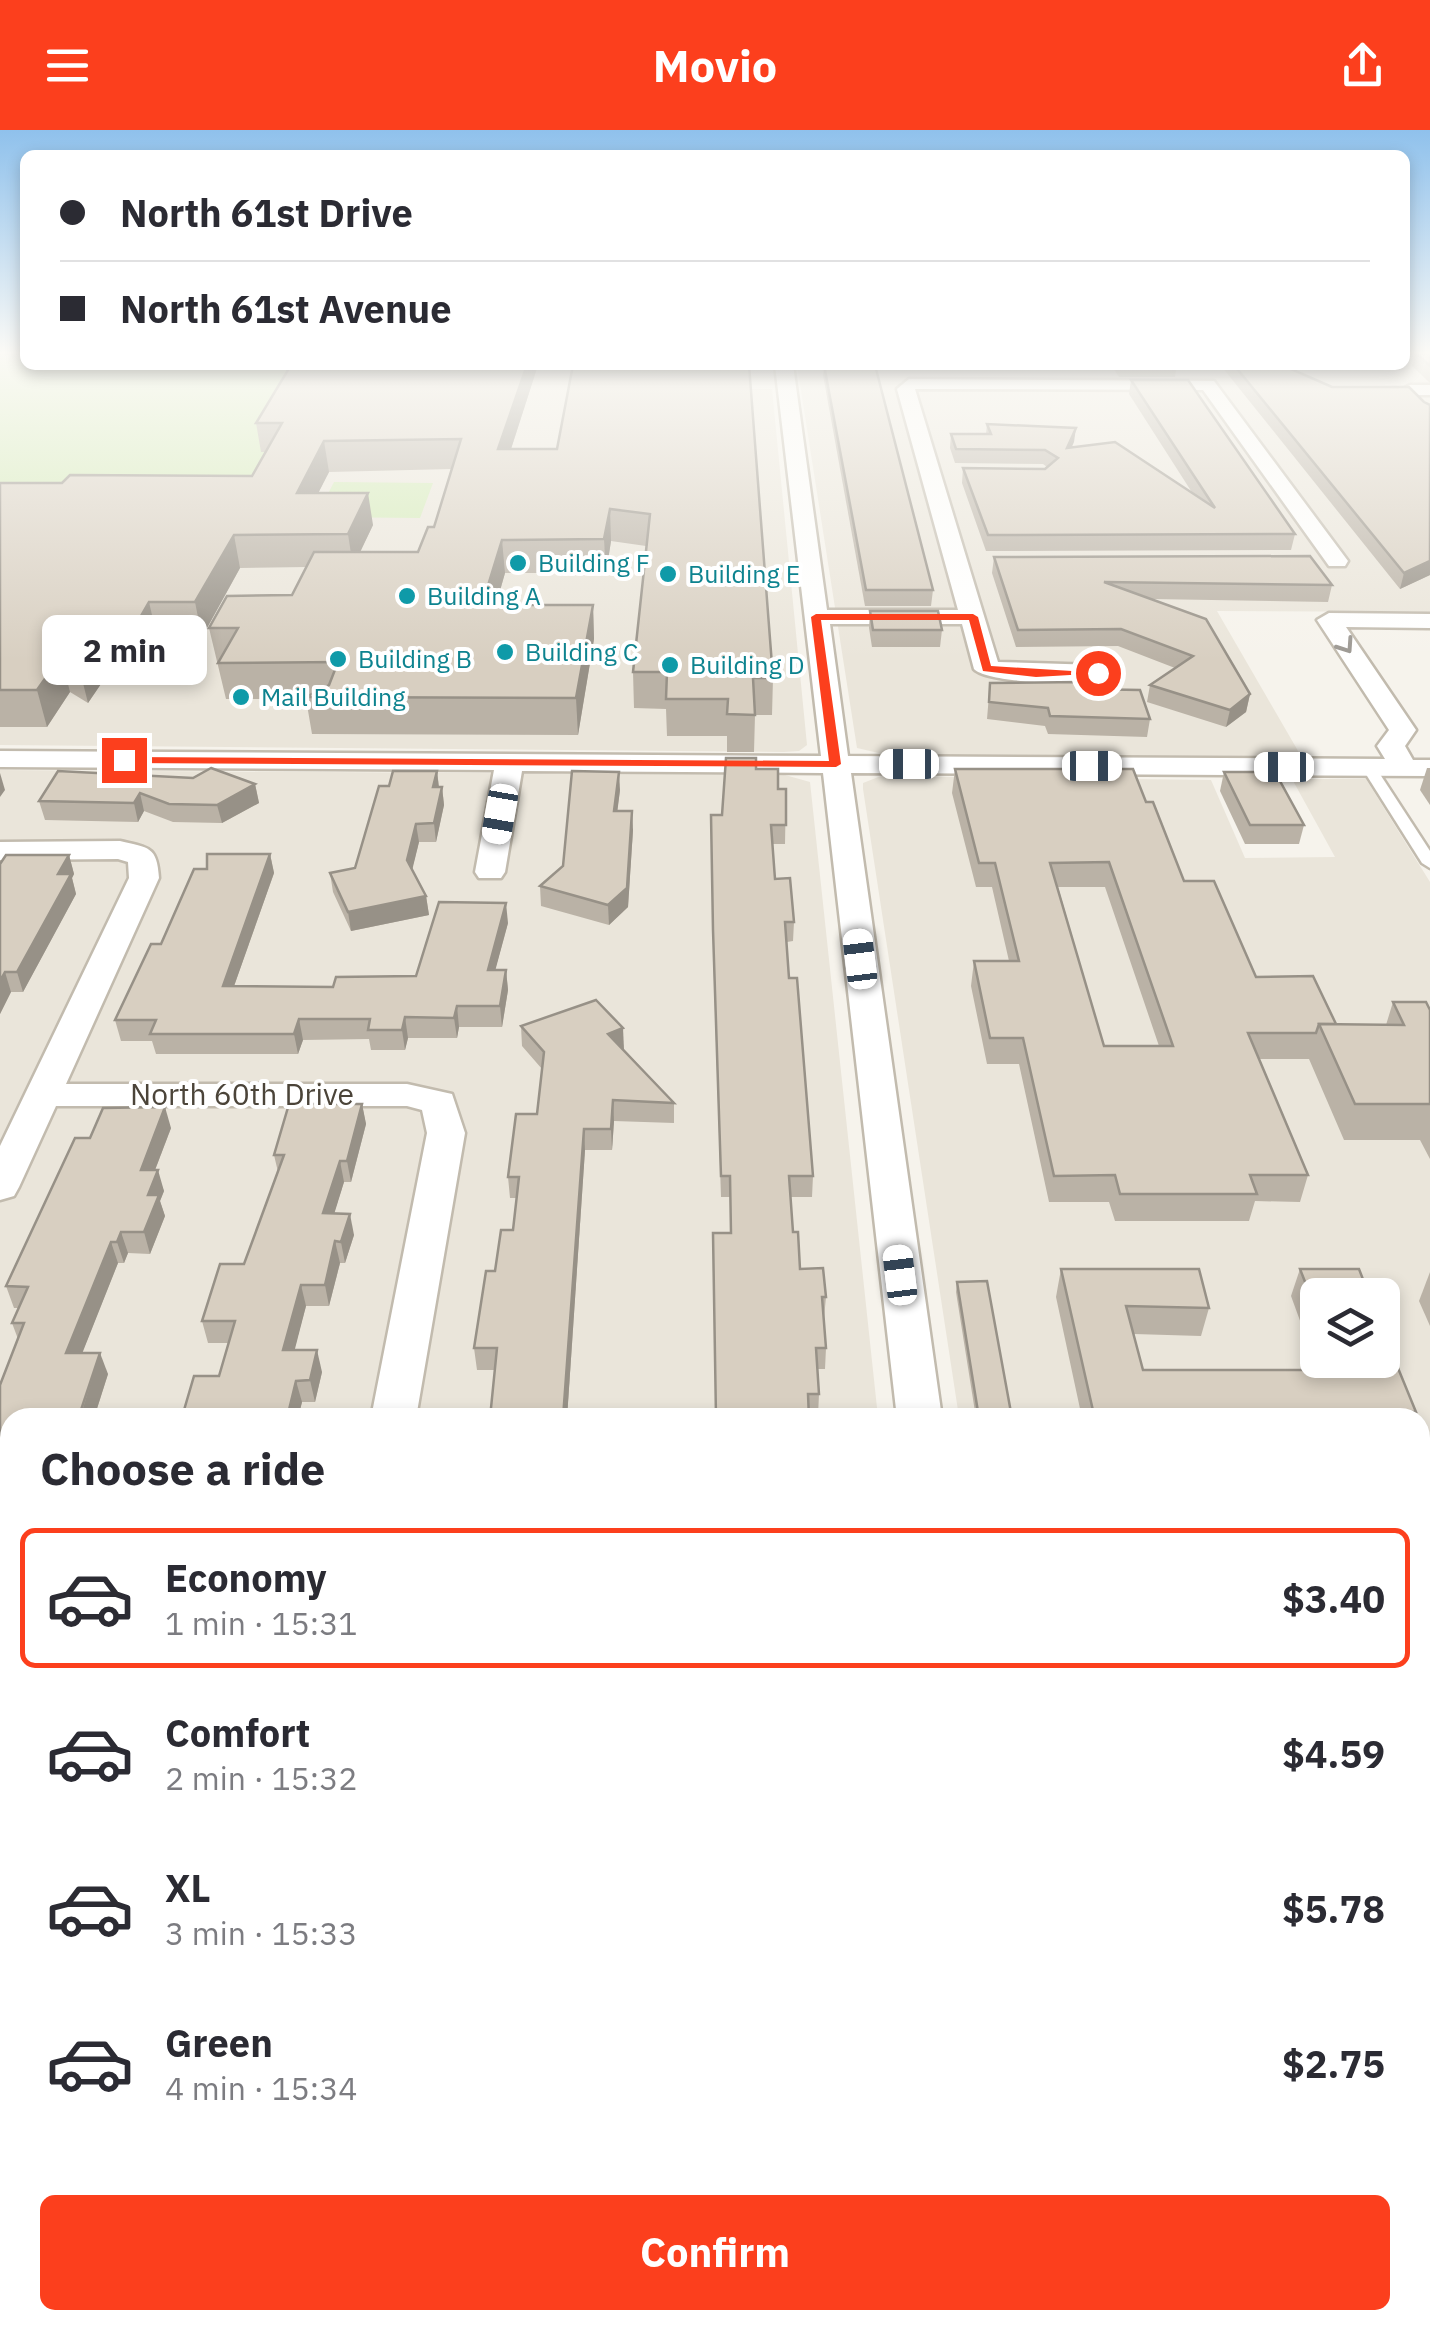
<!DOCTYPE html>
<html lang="en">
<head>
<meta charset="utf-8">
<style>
	body { margin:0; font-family:"IBM Plex Sans",sans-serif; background:#f7f7f7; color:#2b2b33; height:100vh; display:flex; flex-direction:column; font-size:38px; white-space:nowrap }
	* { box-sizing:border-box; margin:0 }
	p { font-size:32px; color:#7c7c81 }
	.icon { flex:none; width:55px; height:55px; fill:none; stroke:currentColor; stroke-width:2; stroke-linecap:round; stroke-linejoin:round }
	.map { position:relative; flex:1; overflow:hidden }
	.side { position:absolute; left:0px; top:1278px; width:1430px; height:922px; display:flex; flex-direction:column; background:#fff; border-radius:30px 30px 0 0; box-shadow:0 5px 15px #0003 }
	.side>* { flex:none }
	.guide { position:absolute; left:20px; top:20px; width:1390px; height:220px; border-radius:15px; box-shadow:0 5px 15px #0003; display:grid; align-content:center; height:220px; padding:0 40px; background:#fff }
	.tools { position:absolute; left:1300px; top:1148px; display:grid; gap:20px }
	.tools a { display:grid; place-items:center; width:100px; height:100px; border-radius:15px; background:#fff; box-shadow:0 5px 15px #0003; font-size:50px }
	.end { position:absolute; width:45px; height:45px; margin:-22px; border:12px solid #fc3f1d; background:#fff; box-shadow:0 0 0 5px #fff }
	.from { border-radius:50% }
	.bubble { position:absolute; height:70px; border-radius:15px; background:#fff; box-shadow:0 5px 15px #0003; font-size:32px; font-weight:700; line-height:70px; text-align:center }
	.car { position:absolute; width:30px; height:60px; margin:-30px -15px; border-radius:12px; box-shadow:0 0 8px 2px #0007; background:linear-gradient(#fff 24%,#345 0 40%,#fff 0 76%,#345 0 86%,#fff 0) }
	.guide b { display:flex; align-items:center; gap:35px; height:95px; font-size:38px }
	.guide b+b { border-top:2px solid #e1e1e2 }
	.guide i { width:25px; height:25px; background:#2b2b33 }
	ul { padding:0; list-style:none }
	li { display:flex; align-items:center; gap:30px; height:140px; margin:0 20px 15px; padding:0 20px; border:5px solid transparent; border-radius:15px }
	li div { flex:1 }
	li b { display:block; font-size:38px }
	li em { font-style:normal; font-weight:700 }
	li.on { border-color:#fc3f1d }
	li>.icon { width:90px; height:90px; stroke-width:1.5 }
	h2 { padding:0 40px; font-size:45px; line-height:120px }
	.cta { display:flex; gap:20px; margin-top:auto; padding:20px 40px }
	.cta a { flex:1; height:115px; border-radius:15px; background:#fc3f1d; color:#fff; font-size:40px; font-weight:700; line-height:115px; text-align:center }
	header { display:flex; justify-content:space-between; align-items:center; height:130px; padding:0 40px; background:#fc3f1d; color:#fff; font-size:45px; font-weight:700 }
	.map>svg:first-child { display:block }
	.residential { fill:#eae5da; fill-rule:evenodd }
	.industrial { fill:#e6e2dd }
	.green { fill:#d2eab5 }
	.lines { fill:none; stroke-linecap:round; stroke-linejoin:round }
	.service-casing { stroke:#c2bbae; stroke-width:5 }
	.minor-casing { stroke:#c2bbae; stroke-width:5 }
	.service { fill:#fff; fill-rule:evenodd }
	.minor { fill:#fff; fill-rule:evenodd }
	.wall { fill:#bab2a6; fill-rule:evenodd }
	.shaded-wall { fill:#979187 }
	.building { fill:#d8cfc1; stroke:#979187; stroke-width:2.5; fill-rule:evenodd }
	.oneway { stroke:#9c9892 }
	.route { fill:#fc3f1d }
	.culture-dot { fill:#0f9aa8; stroke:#fff; stroke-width:4 }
	.labels { text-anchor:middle; stroke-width:8; stroke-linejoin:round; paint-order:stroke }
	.far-culture-label { font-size:25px; fill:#0d838f; stroke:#fff; text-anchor:start }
	.street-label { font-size:30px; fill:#4b4439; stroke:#fff }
</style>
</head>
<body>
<header><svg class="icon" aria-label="menu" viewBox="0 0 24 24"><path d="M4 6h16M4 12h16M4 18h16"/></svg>Movio<svg class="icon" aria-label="share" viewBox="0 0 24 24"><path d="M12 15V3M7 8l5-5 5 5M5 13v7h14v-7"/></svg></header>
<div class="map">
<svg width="1430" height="2199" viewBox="0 0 1430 2199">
	<rect width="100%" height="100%" fill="#f6f3ec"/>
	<!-- residential -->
	<g class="residential">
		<polygon points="1405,224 1430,224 1430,482 1217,481 1301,626 883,624 857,618 797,235 1405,235"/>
		<polygon points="328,235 640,235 639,258 772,259 807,615 799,621 784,622 0,615 0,369"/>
		<polygon points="0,640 785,645 810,652 878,1287 10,1288 10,2190 973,2190 974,2199 0,2199"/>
		<path d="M881,646L1211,650L1245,728L1335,727L1292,649H1366L1430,752V2199H1102L1100,2190H1420V1288L959,1287L863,659V653ZM1318,1165H1382V1230H1318Z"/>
	</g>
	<!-- industrial -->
	<polygon class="industrial" points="649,2190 934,2190 935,2199 649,2199"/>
	<!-- green -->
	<g class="green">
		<polygon points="0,222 25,222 25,235 328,235 253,370 0,369"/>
		<polygon points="334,352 433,353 420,388 316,387"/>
	</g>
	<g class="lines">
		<!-- service casing -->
		<g class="service-casing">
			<polygon id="service" points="1364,635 1374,635 1430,721 1430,738 1422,733 1362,638"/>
		</g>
		<!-- minor casing -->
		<g class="minor-casing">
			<g id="minor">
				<path d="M775,235H793L827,480H958L897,259L909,249L1214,251L1348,431L1345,436H1329L1203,260L915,259L998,532L1098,535L1111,543C1098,558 988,554 974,539L962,494H830L848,626L1385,629L1377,616L1389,600L1317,490L1329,483L1430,484V498L1346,497L1416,600L1405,616L1413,630H1430V646L851,643L942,1288H897L823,643L522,641L505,742L501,748H479L475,742L494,640L0,637V621L821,626Z"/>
				<polygon points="1430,255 1430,265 1410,265 1401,260 1410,255"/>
				<path d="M120,711C149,718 157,716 159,748L66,954H407L452,964L465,1003L416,1288H371L427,1003L422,980L407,976H56L19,1057L14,1066L0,1070V1016L129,748L128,732L118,729L0,730V712Z"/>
				<polygon points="1003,2190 1071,2190 1072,2199 1004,2199"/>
			</g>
		</g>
		<!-- service -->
		<use href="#service" class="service"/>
		<!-- minor -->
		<use href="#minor" class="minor"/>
	</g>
	<!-- wall -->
	<g class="wall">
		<polygon points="1416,223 1430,223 1430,253 1412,236"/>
		<path d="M291,235H538L511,319H557L573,235L773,548L772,585H755L754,622H727V606H667L666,579L634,578L633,542L646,416L611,411L606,443H505L496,475H593L594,509L578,605L312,604L306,569H226L209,498L292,465L306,437L240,438L202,507H157L134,547L105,548L88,573L70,562L47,597H0V353H62L252,346L265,322H261L256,293ZM451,339L434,397L418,422H360L373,395L318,363L329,342Z"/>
		<polygon points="824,235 933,460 931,476 865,476 823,245"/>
		<polygon points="1111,235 1177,235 1175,247 1119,247"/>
		<polygon points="1222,235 1282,235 1332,257 1430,275 1430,445 1400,459 1222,237"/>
		<polygon points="1131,250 1295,404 1291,420 986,421 962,353 963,338 1045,339 1047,337 1043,334 955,333 950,318 951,304 986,304 987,294 1076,298 1072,317 1193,364 1129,264"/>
		<polygon points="994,427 1332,455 1328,472 1152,469 1250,564 1246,582 1226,597 1147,572 1150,555 1175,538 1118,516 1016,517 992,443"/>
		<polygon points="870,481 942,500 940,517 872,517 869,498"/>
		<polygon points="990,553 1083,559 1150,589 1147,607 1048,604 1045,596 987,589"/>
		<polygon points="1427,638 1430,638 1430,675 1420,660"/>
		<polygon points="756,639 778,659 786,659 785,714 772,714 775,749 794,792 793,811 787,812 789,848 813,1046 812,1067 791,1067 793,1102 800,1139 826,1167 824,1188 826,1218 825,1239 817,1239 819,1264 818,1286 809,1286 730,1103 730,1067 721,1067 713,820 722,685"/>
		<path d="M955,639L1146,672L1184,751L1256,847L1336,894L1386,895L1393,872L1430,880V1029L1420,1010H1344L1309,929H1259L1308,1045L1300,1072L1255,1071L1249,1091H1115L1109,1072H1049L1019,934H987L971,856L974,831H1009L992,757H976L952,663ZM1058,757H1105L1159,916H1104Z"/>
		<polygon points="437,641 439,657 442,657 444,675 436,712 419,712 412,739 426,766 429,785 351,801 333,762 330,743 355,738 389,656"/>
		<polygon points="1224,642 1304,695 1299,714 1245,714 1220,661"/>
		<polygon points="255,654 259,673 222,693 173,692 144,681 138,692 45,690 39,671"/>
		<polygon points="620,660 617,681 633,700 628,777 609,795 541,776 540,756 563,736"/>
		<polygon points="270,724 274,743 234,856 333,857 416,846 508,793 495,840 506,840 508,860 502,897 459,897 457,908 408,908 405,920 371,920 369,909 303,910 298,924 156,924 152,911 121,911 115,890 207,739"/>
		<polygon points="69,725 74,744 72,748 76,764 23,862 11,862 0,884 0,734"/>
		<polygon points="521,896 624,919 674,973 674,993 614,991 612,1020 585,1020 567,1288 490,1288 495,1240 477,1240 474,1218 495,1141 513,1100 517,1068 510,1068 508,1047 537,984 542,939 522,916"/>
		<polygon points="362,974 366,994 351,1052 344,1052 334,1083 354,1105 345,1133 340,1133 329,1176 306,1176 294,1220 322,1242 315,1272 302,1272 298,1288 182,1288 219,1246 228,1213 208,1213 202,1191 244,1134 278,1042 274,1025"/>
		<polygon points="171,998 155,1040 164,1061 160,1071 165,1086 150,1124 128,1123 124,1133 118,1133 82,1223 108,1244 94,1288 10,1288 10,1433 0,1459 0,1255 18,1209 12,1193 19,1178 14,1178 6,1156 90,1008"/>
		<polygon points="1061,1139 1209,1178 1201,1206 1134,1204 1143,1240 1318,1240 1291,1166 1300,1139 1318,1165 1318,1230 1382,1230 1416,1282 1413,1288 1082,1288 1056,1167"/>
		<polygon points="1430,1142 1430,1196 1419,1171"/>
		<polygon points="957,1152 1012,1288 976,1288 956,1162"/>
		<polygon points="1430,1385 1430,1450 1420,1424 1420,1407"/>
		<polygon points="1420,1511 1430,1539 1430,2181 1420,2145"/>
		<polygon points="10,2190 51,2190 49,2199 0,2199"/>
		<polygon points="379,2190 533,2190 531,2199 383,2199"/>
		<polygon points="1121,2190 1176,2190 1177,2196 1175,2199 1122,2199"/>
		<polygon points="1231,2190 1357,2190 1360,2199 1233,2199"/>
	</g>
	<!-- shaded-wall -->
	<g class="shaded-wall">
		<polygon points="527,235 538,235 501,350 498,319"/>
		<polygon points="1076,298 1074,312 1065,332 1067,318"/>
		<polygon points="324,311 329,342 302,395 297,363"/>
		<polygon points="368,363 373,395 353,437 348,404"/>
		<polygon points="610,379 611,411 606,443 604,409"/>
		<polygon points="234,405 240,438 202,507 195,472"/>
		<polygon points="502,410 505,443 486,509 482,475"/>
		<polygon points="1430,431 1430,445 1400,459 1404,443"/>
		<polygon points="149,472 157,507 134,547 126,512"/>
		<polygon points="593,475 594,509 578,605 576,568"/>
		<polygon points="96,512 105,548 88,573 79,537"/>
		<polygon points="61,526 70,562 47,597 37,560"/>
		<polygon points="1250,564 1246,582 1226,597 1230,580"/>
		<polygon points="437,641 439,659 433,657"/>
		<polygon points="619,642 620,660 615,700 614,681"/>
		<polygon points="0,643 5,660 0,667"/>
		<polygon points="255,654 259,673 222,693 217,675"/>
		<polygon points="442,657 444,675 436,712 434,693"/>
		<polygon points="140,663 144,681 138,692 134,673"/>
		<polygon points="632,681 633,700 628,777 609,795 608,775"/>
		<polygon points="416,694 419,712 410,749 407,730"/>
		<polygon points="270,724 274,743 227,876 223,856"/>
		<polygon points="69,725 74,744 72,748 76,764 23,862 17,842 58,744"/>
		<polygon points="426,766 429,785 351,801 348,782"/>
		<polygon points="506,773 508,793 490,860 488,840"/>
		<polygon points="506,840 508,860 502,897 500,876"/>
		<polygon points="5,842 11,862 0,884 0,851"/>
		<polygon points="457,876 459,897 457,908 454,888"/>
		<polygon points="405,887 408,908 405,920 402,900"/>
		<polygon points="299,889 303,910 298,924 294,904"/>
		<polygon points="623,898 624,919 609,924 608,904"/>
		<polygon points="613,970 614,991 612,1020 611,999"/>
		<polygon points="362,974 366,994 351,1052 347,1031"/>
		<polygon points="165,977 171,998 147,1061 141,1040"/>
		<polygon points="584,999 585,1020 567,1288 563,1288"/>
		<polygon points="340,1031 344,1052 328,1104 323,1083"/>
		<polygon points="158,1040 164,1061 160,1071 165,1086 150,1124 144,1102 148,1065"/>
		<polygon points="350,1084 354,1105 345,1133 341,1112"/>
		<polygon points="121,1102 128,1123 124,1133 117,1112"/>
		<polygon points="335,1111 340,1133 329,1176 325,1155"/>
		<polygon points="111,1112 118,1133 74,1244 66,1223"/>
		<polygon points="301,1155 306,1176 289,1242 283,1220"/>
		<polygon points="317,1220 322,1242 315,1272 310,1250"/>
		<polygon points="100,1223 108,1244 94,1288 80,1288"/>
		<polygon points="296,1251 302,1272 298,1288 287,1288"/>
		<polygon points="0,1413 9,1433 0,1459"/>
		<polygon points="16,2190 20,2190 28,2199 14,2199"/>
		<polygon points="39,2190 51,2190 49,2199 46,2199"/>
		<polygon points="526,2190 533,2190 531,2199 524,2199"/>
	</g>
	<!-- building -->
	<g class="building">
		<polygon points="1416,223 1430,223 1430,236"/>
		<polygon points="291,235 527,235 498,319 557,319 573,235 749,235 773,548 753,548 755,585 727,584 728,569 666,569 667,542 633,542 650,384 610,379 604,409 502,410 482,475 593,475 576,568 306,567 329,555 338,532 218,533 238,498 209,498 227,466 292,465 314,422 418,422 428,397 434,397 461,309 324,311 297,363 368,363 348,404 234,405 195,472 149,472 126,512 96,512 79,537 61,526 37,560 0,560 0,353 62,353 70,345 252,346 282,293 256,293"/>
		<polygon points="824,235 875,235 933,460 866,460"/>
		<polygon points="1234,235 1282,235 1332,257 1409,257 1424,272 1430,275 1430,431 1404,443"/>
		<polygon points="1131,250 1188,250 1295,404 988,405 963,338 1045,339 1058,328 1045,320 956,319 951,304 991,304 987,294 1076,298 1067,318 1115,312 1215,378"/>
		<polygon points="1310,426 1332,455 1104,452 1206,489 1250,564 1230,580 1150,555 1193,526 1121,499 1018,500 994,427"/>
		<polygon points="870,481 938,481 942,500 873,500"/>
		<polygon points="1080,552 1083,559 1140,560 1150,589 1050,586 1048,578 989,572 990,553"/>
		<polygon points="726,628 756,628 756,639 778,639 778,659 786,659 786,695 771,695 775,749 790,748 794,792 785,792 789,848 797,848 813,1046 789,1046 793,1102 798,1102 800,1139 823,1138 826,1167 822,1167 826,1218 816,1218 819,1264 808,1264 809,1288 716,1288 713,1103 731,1103 730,1046 721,1046 713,800 711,685 722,685"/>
		<polygon points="211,638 255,654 217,675 169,674 140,663 134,673 39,671 58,641 193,648"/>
		<path d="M955,639H1133L1146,672H1153L1184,751H1214L1256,847L1313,846L1336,894H1319L1316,903H1248L1308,1045H1250L1257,1064H1120L1115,1045L1054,1046L1023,908H990L974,831H1019L995,733H979ZM1109,732L1173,916H1104L1050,733Z"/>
		<polygon points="393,641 437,641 433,657 442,657 434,693 416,694 407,730 426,766 348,782 330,743 355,738 379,656 389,656"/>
		<polygon points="572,641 619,642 614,681 632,681 627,758 608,775 540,756 563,736"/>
		<polygon points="1224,642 1275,642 1304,695 1250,695"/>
		<polygon points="207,724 270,724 223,856 333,857 336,847 416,846 439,772 506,773 488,840 506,840 500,876 457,876 454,888 405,887 402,900 368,900 370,889 299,889 294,904 150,904 156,890 115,890 151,814 161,814 194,739 207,739"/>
		<polygon points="6,725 69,725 58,744 71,744 17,842 5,842 0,851 0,734"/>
		<polygon points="596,870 623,898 608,904 674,973 613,970 611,999 584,999 563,1288 490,1288 497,1218 474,1218 486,1141 495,1141 501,1100 513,1100 519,1047 508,1047 516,984 537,984 544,922 521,896"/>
		<polygon points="1393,872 1426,872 1430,880 1430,974 1355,974 1319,894 1404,895"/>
		<polygon points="289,974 362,974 347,1031 340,1031 323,1083 350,1084 341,1112 335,1111 325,1155 301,1155 283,1220 317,1220 310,1250 296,1251 287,1288 182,1287 194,1246 219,1246 235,1191 202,1191 220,1134 244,1134 284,1025 274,1025"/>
		<polygon points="165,977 141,1040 158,1040 148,1065 159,1065 144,1102 121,1102 117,1112 111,1112 66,1223 100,1223 79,1286 10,1288 10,1412 0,1412 0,1255 24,1193 12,1193 28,1157 6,1156 75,1008 90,1008 103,978"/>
		<polygon points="1061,1139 1199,1139 1209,1178 1126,1176 1143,1240 1338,1240 1334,1230 1382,1230 1382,1199 1416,1282 1330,1281 1331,1286 1094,1285"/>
		<polygon points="1300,1139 1359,1139 1369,1165 1318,1165 1318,1185"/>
		<polygon points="987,1151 1012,1288 979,1288 957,1152"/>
		<polygon points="1420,1511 1430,1539 1430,2080 1420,2045"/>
		<polygon points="0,1911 10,1911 10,2190 16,2190 14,2199 0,2199"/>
		<polygon points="379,2190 526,2190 524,2199 414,2199 414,2197"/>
		<polygon points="1126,2190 1176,2190 1177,2196 1127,2196"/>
		<polygon points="1252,2190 1357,2190 1360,2199 1254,2199"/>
	</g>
	<!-- one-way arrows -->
	<defs><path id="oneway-chevron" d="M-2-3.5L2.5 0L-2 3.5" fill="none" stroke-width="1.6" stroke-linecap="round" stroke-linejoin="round" transform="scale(2.5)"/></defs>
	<use class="oneway" href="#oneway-chevron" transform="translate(1346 516) rotate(56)"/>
	<!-- sky -->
	<linearGradient id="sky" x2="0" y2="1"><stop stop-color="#8fc1ec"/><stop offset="0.42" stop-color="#fbfaf6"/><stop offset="1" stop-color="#fbfaf6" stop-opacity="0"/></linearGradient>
	<rect width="1430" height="530" fill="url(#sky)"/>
	<!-- route -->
	<polygon class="route" points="816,484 973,484 978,487 991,536 1104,543 1036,547 983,541 969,490 821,490 841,634 836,637 124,633 118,630 124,627 829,631 811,487"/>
	<!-- markers -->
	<g class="culture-dot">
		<circle cx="518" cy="433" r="10"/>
		<circle cx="668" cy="444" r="10"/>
		<circle cx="407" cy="466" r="10"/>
		<circle cx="505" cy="522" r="10"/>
		<circle cx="338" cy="529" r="10"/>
		<circle cx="670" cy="535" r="10"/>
		<circle cx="241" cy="567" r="10"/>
	</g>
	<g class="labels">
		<!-- far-culture labels -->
		<g class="far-culture-label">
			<text x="538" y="442">Building F</text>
			<text x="688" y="453">Building E</text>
			<text x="427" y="475">Building A</text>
			<text x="525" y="531">Building C</text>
			<text x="358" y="538">Building B</text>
			<text x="690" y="544">Building D</text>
			<text x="261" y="576">Mail Building</text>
		</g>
		<!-- street labels -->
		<g class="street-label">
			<text x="242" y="975">North 60th Drive</text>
		</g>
	</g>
</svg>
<div class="tools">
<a><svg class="icon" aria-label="layers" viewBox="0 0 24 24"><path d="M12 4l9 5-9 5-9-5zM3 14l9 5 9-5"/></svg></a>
</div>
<i class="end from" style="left:1098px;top:543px"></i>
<i class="end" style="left:124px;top:630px"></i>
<div class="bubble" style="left:42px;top:485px;width:165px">2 min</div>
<i class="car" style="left:909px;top:634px;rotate:270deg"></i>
<i class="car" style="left:1092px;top:636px;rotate:90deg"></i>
<i class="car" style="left:1284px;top:637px;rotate:270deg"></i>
<i class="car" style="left:500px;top:684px;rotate:190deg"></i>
<i class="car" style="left:860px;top:829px;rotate:353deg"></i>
<i class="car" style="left:900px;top:1145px;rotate:353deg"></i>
<div class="guide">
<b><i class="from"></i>North 61st Drive</b>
<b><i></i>North 61st Avenue</b>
</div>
<section class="side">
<h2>Choose a ride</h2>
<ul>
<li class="on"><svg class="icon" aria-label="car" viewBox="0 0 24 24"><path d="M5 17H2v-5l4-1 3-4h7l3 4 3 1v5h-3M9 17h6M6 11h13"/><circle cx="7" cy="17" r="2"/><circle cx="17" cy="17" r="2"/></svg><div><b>Economy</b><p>1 min · 15:31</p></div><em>$3.40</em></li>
<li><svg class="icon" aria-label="car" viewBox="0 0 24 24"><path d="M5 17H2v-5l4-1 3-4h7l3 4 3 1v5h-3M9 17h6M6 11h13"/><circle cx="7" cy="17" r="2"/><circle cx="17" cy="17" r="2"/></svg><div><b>Comfort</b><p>2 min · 15:32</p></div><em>$4.59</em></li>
<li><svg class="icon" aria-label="car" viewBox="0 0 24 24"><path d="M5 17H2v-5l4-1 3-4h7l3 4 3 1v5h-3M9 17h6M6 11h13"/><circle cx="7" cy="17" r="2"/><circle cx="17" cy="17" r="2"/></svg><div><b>XL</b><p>3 min · 15:33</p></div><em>$5.78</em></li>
<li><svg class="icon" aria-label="car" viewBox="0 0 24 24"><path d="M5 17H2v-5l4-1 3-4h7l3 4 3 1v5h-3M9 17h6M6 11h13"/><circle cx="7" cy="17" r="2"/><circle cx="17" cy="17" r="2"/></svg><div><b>Green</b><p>4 min · 15:34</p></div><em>$2.75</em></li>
</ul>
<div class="cta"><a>Confirm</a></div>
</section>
</div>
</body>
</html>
